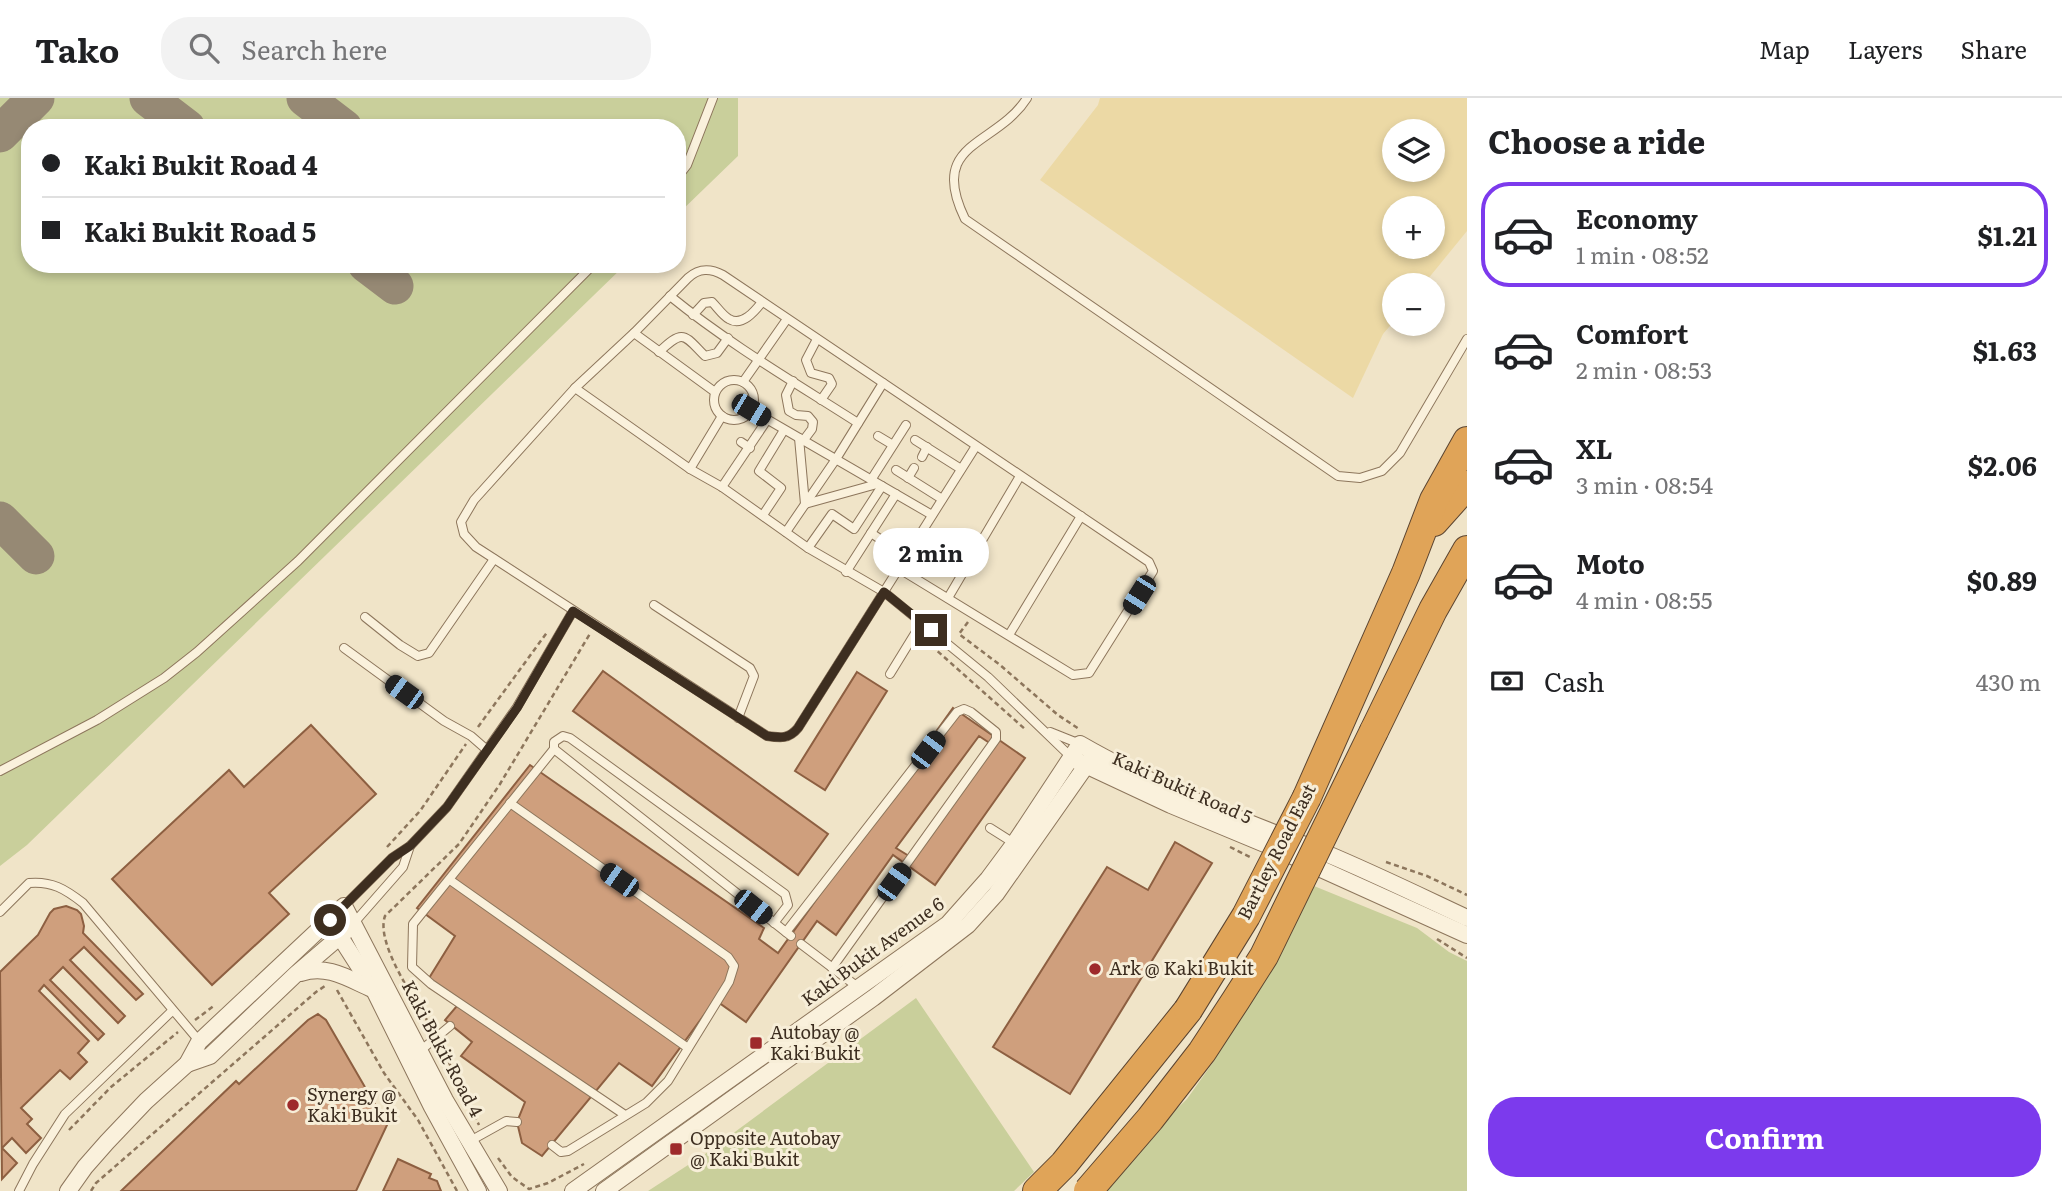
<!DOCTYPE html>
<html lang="en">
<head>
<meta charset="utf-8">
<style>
	body { margin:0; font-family:Literata,serif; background:#f2f2f2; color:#202124; height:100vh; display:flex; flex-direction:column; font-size:26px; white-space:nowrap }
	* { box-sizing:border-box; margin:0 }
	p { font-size:23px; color:#757577 }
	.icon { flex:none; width:38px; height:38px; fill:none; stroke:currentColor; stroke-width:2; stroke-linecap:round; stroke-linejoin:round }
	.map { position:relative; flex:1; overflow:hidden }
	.side { display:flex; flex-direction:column; background:#fff; width:595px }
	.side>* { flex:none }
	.hud { position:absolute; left:21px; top:21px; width:665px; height:154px; border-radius:28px; box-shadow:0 4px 10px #0003; display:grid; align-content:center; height:154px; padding:0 21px; background:#fff }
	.buttons { position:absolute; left:1382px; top:21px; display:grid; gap:14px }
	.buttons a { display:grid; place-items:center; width:63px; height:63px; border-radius:50%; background:#fff; box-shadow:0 4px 10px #0003; font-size:35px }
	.end { position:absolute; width:32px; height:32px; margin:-16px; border:9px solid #3d2e20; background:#fff; box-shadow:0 0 0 4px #fff }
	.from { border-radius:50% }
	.bubble { position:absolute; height:49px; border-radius:24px; background:#fff; box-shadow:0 4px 10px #0003; font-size:23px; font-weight:700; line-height:49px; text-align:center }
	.car { position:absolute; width:21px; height:42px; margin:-21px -10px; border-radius:9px; box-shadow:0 0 5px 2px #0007; background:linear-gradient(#222 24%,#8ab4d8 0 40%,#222 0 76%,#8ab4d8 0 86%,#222 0) }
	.hud b { display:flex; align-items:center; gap:24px; height:66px; font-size:26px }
	.hud b+b { border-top:2px solid #e0e0e0 }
	.hud i { width:18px; height:18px; background:#202124 }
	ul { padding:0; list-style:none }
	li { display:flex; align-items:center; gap:21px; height:105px; margin:0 14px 10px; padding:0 7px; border:4px solid transparent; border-radius:28px }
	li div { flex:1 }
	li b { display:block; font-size:26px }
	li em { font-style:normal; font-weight:700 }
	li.on { border-color:#7c3aed }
	li>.icon { width:63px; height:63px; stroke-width:1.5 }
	h2 { padding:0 21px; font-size:32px; line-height:84px }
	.pay { display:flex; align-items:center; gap:18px; height:77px; padding:0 21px; font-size:26px }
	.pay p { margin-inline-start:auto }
	.primary-button { display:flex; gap:14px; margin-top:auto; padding:14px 21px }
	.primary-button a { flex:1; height:80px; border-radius:28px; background:#7c3aed; color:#fff; font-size:28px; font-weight:700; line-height:80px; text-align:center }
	header { display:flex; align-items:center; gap:42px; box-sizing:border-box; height:98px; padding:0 35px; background:#fff; border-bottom:2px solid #e0e0e0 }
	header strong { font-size:33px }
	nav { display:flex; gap:38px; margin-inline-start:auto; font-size:24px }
	.search { width:490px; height:63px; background:#f2f2f2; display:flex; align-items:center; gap:18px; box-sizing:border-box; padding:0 24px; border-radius:28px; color:#757577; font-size:26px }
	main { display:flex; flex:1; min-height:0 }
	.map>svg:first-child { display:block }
	.green { fill:#c9cf9b }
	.sand { fill:#ecd9a5; fill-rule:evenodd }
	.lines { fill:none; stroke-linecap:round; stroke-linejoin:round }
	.taxiway { stroke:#968974; stroke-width:37 }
	.building { fill:#cf9f7d; stroke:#8d5f41; stroke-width:2; fill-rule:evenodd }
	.lane-casing { stroke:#8d765c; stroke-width:10 }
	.street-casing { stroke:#8d765c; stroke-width:18 }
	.highway-casing { stroke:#5b4430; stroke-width:30 }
	.path { stroke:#8d765c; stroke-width:2.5; stroke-dasharray:5 3.5; stroke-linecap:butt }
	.lane { stroke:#faf1dc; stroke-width:8 }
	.street { stroke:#faf1dc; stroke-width:16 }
	.highway { stroke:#e0a458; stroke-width:28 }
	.highway-bridge-casing { stroke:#5b4430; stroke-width:30; stroke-linecap:butt }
	.highway-bridge { stroke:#e0a458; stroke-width:28 }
	.route { stroke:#3d2e20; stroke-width:9 }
	.poi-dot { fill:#9e2a2b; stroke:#f7eed8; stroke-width:2.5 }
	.labels { text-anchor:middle; stroke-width:6; stroke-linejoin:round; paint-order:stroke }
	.street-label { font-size:18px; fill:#3d2e20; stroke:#f7eed8 }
	.poi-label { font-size:18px; fill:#3d2e20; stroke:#f7eed8; text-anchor:start }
</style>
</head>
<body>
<header>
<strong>Tako</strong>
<div class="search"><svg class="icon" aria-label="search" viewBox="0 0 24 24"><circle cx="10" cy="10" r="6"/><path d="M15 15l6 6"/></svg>Search here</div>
<nav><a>Map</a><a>Layers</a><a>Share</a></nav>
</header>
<main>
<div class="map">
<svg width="1467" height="1093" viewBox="0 0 1467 1093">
	<rect width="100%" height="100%" fill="#f0e4c8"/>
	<!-- green -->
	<g class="green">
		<polygon points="0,0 738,0 738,58 677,117 677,30 30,30 30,166 626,166 27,747 0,768"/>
		<polygon points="1314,788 1417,830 1449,854 1467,863 1467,1093 1107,1093 1162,1025 1187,1001 1214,963 1227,933 1273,863"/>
		<polygon points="916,900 1034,1074 1014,1093 648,1093 705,1056"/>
	</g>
	<!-- sand -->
	<path class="sand" d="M1100,0H1467V133L1423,187H1395V222L1383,236L1353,300L1040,82L1098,7ZM1395,33H1433V72H1395ZM1395,110H1433V149H1395Z"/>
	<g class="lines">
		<!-- taxiway -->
		<g class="taxiway">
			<polyline points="148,0 187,30"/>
			<polyline points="305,0 344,30"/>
			<polyline points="0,36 36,0"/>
			<polyline points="366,166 395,188"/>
			<polyline points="0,422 36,458"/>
		</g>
	</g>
	<!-- building -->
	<g class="building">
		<polygon points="603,573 828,736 798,777 573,613"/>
		<polygon points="857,574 887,593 825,692 795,673"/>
		<path d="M953,610L1025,660L935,787L893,757L836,837L817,823L746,924L715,902L652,988L619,965L542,1058L522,1045L517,1024L525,1004L461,958L472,944L445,922L457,908L426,885L455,838L417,810L530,667L764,830L759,841L778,855ZM979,638L991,646L909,758L896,750Z"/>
		<polygon points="311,627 376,696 269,795 289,816 212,887 112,781 229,672 244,689"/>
		<polygon points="1175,744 1212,765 1070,996 993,949 1107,769 1148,792"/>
		<polygon points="66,808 77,812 81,816 84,828 83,835 143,896 136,902 84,849 70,862 125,918 118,925 63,869 50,882 104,936 98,942 44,887 39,893 89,943 78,955 87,964 70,981 60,972 21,1010 32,1021 27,1026 41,1040 26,1055 12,1040 2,1050 17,1065 2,1081 0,874 38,837 50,815 54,811"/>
		<polygon points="318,916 326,922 387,1027 356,1093 121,1093 236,983 239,986 308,922"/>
		<polygon points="398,1061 431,1076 429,1080 437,1083 441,1093 383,1093"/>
	</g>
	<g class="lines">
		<!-- lane casing -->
		<g class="lane-casing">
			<g id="lane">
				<path d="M1027,0C996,49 927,43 965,121L1338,378L1360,380L1382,373L1400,355L1467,241"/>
				<polyline points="677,80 687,67 713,0"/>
				<path d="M670,198C729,246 794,284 858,325"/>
				<path d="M693,217L704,205L712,204C717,209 723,218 729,221C742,229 755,213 762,204"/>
				<polyline points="634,235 715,294"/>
				<polyline points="817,241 806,262 811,275 829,280 832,286 821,302"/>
				<path d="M659,254C684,230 684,237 705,258L717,255L728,240"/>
				<circle cx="734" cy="302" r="20"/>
				<polyline points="793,283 786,297 789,313 796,317 808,318 813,324 812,331 803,343"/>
				<polyline points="743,284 787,221"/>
				<polyline points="575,290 690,371 722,389 808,450 884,494 988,579 1071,659"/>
				<polyline points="751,312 932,417"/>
				<polyline points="878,338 893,347"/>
				<polyline points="799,340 805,406"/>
				<polyline points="915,342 961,371"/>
				<polyline points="741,344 750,350"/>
				<polyline points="922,359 927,349"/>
				<polyline points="690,371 722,318"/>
				<polyline points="896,372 942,401"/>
				<polyline points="908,380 914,370"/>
				<polyline points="871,382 906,327"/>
				<polyline points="722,389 767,322"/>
				<polyline points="805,406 877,386"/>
				<polyline points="763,417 781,390 759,373 784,332"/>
				<polyline points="786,434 836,361 883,285"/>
				<polyline points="871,435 880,441"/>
				<polyline points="808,450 832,416 854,431 882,388"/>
				<path d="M898,470L1073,577L1089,575L1153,473L1149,464L723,177C710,170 699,170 688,180L634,235L575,290L474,402L461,424L464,436L476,449L767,638C781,640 789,641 798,630L976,348"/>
				<polyline points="846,474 896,396"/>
				<polyline points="948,500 1020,378"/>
				<polyline points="654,507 750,570 754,578 738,620"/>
				<polyline points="365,519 400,547 418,558 429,555 494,461"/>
				<polyline points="1009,537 1081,418"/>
				<polyline points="344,550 444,623 471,638 487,652"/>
				<polyline points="890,576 922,524"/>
				<polyline points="1050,634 1080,646"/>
				<polyline points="554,651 791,838"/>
				<polyline points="0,673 97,622 164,580 197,554 298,463 594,166"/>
				<polyline points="510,705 728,859 734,868 729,884 668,983 646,1005 568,1053 561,1054 552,1047"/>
				<polyline points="990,730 1017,747"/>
				<polyline points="450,782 688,950"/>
				<polyline points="344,808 392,760 410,748 447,709 517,609 573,513"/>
				<path d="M0,814L29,785C52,783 65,791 83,805L200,944"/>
				<polyline points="353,826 403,769 410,748"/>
				<polyline points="786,834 957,614 964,611 971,614 996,634 996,641 832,870"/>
				<polyline points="801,846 859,890"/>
				<polyline points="420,953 450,928"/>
				<polyline points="625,1017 431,886 412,869 413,826 554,651 554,644 563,638 570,640 785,796 788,807 774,825"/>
				<polyline points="470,1043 506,1023 517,1024"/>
				<polyline points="19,1093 33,1066 65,1016 172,913"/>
			</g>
		</g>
		<!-- street casing -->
		<g class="street-casing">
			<g id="street">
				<polyline points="1077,663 1171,707 1279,752 1467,837"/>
				<polyline points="330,823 374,892 432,1009 478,1093"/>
				<path d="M301,875C327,866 349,881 372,891"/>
				<polyline points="187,966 210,958 296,876 345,834"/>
				<polyline points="68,1093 85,1069 107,1044 146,1003 187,966 199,944 344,808 445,1002 499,1093"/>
				<path d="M573,1093L948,826L988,781L1014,746L1080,646C1158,691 1242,722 1325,755C1373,775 1420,798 1467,820"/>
				<polyline points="604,1093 873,900 968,827 996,796 1095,655"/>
			</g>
		</g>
		<!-- highway casing -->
		<g class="highway-casing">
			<g id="highway">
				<polyline points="1434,424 1467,387"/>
				<polyline points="1374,633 1433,512 1467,452"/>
				<polyline points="1307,699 1406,475 1434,402 1467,343"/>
				<polyline points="1037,1093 1064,1066 1188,912"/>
			</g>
		</g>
		<!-- path -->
		<g class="path">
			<polyline points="968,524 959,536 1000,567 1058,617 1079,631"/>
			<polyline points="925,542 1026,632"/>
			<polyline points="478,629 548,533"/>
			<polyline points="387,749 420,713 466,646"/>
			<polyline points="1230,749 1252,760"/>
			<polyline points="1386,764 1427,778 1467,797"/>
			<polyline points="1437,841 1467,860"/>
			<polyline points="337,892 384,975 418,1022 457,1093"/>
			<polyline points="195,922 215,907"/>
			<path d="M431,929C417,904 375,846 385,818L459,746L500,686L591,534"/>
			<polyline points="441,948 479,1027"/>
			<polyline points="69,1032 111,989 178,934"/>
			<polyline points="498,1060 512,1079 529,1091 548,1085 584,1066"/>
			<polyline points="91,1093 96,1085 316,894 325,888"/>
		</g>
		<!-- lane -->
		<use href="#lane" class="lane"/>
		<!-- street -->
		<use href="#street" class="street"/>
		<!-- highway -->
		<use href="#highway" class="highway"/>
		<!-- highway-bridge casing -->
		<g class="highway-bridge-casing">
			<g id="highway-bridge">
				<polyline points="1188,912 1246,818 1307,699"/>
				<polyline points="1088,1093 1150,1021 1202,954 1236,902 1264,858 1374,633"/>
			</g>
		</g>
		<!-- highway-bridge -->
		<use href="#highway-bridge" class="highway-bridge"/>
	</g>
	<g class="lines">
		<!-- route -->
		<path class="route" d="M330,822L392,760L410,748L447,709L517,610L573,513L767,638C781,640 789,641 798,630L884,494L931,532"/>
	</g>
	<!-- markers -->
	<g class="poi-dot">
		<circle cx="1095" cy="871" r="7"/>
		<rect x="749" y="938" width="14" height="14" rx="3.5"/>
		<circle cx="293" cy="1007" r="7"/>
		<rect x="669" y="1044" width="14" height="14" rx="3.5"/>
	</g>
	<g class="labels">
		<!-- street labels -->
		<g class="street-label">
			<text transform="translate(1182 690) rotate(24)" y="6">Kaki Bukit Road 5</text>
			<text transform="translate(1277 754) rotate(-63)" y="6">Bartley Road East</text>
			<text transform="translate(873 854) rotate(-36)" y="6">Kaki Bukit Avenue 6</text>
			<text transform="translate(442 951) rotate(62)" y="6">Kaki Bukit Road 4</text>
		</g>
		<!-- poi labels -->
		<g class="poi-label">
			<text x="1109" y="877">Ark @ Kaki Bukit</text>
			<text x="770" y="941">Autobay @<tspan x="770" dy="21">Kaki Bukit</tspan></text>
			<text x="307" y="1003">Synergy @<tspan x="307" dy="21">Kaki Bukit</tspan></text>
			<text x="690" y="1047">Opposite Autobay<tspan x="690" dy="21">@ Kaki Bukit</tspan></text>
		</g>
	</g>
</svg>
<div class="buttons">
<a><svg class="icon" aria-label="layers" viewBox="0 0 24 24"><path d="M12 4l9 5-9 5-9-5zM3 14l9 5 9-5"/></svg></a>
<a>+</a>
<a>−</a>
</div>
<i class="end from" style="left:330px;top:822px"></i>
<i class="end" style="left:931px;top:532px"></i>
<div class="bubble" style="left:873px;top:430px;width:116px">2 min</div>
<i class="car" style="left:751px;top:312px;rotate:121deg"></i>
<i class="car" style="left:1139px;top:497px;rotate:212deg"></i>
<i class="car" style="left:404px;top:594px;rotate:306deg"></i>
<i class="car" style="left:928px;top:652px;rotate:37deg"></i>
<i class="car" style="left:619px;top:782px;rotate:305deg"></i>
<i class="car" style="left:894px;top:784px;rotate:36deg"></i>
<i class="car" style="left:753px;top:809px;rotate:128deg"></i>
<div class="hud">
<b><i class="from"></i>Kaki Bukit Road 4</b>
<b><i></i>Kaki Bukit Road 5</b>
</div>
</div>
<section class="side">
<h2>Choose a ride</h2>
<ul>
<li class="on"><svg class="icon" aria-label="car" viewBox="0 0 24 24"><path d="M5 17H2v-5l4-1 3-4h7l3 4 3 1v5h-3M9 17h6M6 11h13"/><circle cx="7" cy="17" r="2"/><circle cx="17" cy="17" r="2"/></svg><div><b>Economy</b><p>1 min · 08:52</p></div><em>$1.21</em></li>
<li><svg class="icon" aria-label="car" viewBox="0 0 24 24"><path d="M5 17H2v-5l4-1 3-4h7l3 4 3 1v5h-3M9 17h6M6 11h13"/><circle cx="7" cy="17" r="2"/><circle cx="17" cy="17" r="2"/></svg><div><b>Comfort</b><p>2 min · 08:53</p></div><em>$1.63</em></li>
<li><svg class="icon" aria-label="car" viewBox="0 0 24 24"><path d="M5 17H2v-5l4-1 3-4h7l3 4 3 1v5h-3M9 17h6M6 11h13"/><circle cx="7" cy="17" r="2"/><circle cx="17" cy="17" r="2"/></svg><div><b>XL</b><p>3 min · 08:54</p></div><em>$2.06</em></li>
<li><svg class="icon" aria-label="car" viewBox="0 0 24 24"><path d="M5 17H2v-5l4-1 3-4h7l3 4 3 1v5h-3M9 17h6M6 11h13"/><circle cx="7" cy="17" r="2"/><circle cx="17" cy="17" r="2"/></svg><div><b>Moto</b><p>4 min · 08:55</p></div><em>$0.89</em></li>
</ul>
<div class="pay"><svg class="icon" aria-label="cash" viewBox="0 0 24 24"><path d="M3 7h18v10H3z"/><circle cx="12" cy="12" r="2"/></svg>Cash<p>430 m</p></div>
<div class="primary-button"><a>Confirm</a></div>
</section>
</main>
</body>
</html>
